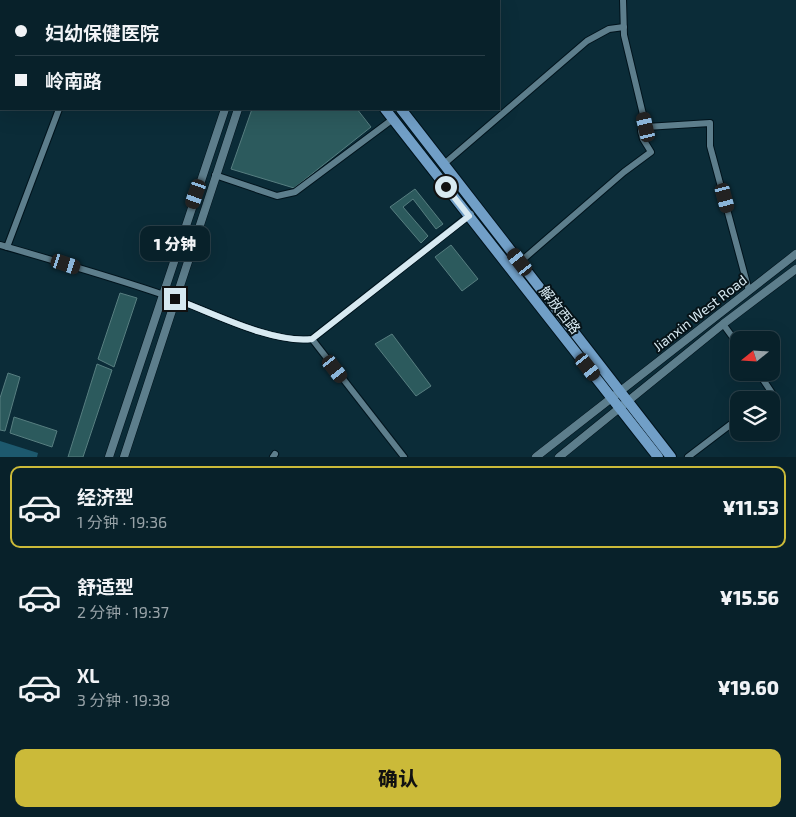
<!DOCTYPE html>
<html lang="zh">
<head>
<meta charset="utf-8">
<style>
	body { margin:0; font-family:"Exo 2","Noto Sans SC",sans-serif; background:#112932; color:#f1f3f6; height:100vh; display:flex; flex-direction:column; font-size:19px; white-space:nowrap }
	* { box-sizing:border-box; margin:0 }
	p { font-size:16px; color:#98a3a8 }
	.icon { flex:none; width:28px; height:28px; fill:none; stroke:currentColor; stroke-width:2; stroke-linecap:round; stroke-linejoin:round }
	.map { position:relative; height:457px; overflow:hidden }
	.side { display:flex; flex-direction:column; background:#08212a; flex:1 }
	.side>* { flex:none }
	.banner { position:absolute; left:0px; top:0px; width:500px; height:110px; box-shadow:0 5px 20px #0002,0 0 0 1px #293e47; display:grid; align-content:center; height:110px; padding:0 15px; background:#08212a }
	.needle { width:32px; rotate:252deg }
	.controls { position:absolute; left:730px; top:331px; display:grid; gap:10px }
	.controls a { display:grid; place-items:center; width:50px; height:50px; border-radius:10px; background:#08212a; box-shadow:0 5px 20px #0002,0 0 0 1px #293e47; font-size:25px }
	.end { position:absolute; width:22px; height:22px; margin:-11px; border:6px solid #d7e9f1; background:#111; box-shadow:0 0 0 2px #111 }
	.from { border-radius:50% }
	.bubble { position:absolute; height:35px; border-radius:10px; background:#08212a; box-shadow:0 5px 20px #0002,0 0 0 1px #293e47; font-size:16px; font-weight:800; line-height:35px; text-align:center }
	.car { position:absolute; width:15px; height:30px; margin:-15px -8px; border-radius:6px; box-shadow:0 0 4px 1px #0007; background:linear-gradient(#222 24%,#8ab4d8 0 40%,#222 0 76%,#8ab4d8 0 86%,#222 0) }
	.banner b { display:flex; align-items:center; gap:18px; height:48px; font-size:19px }
	.banner b+b { border-top:1px solid #293e47 }
	.banner i { width:12px; height:12px; background:#f1f3f6 }
	ul { padding:9px 0 0; list-style:none }
	li { display:flex; align-items:center; gap:15px; height:82px; margin:0 10px 8px; padding:0 5px; border:2px solid transparent; border-radius:10px }
	li div { flex:1 }
	li b { display:block; font-size:19px }
	li em { font-style:normal; font-weight:800 }
	li.active { border-color:#cbba39 }
	li>.icon { width:45px; height:45px; stroke-width:1.5 }
	.cta { display:flex; gap:10px; margin-top:auto; padding:10px 15px }
	.cta a { flex:1; height:58px; border-radius:10px; background:#cbba39; color:#111; font-size:20px; font-weight:800; line-height:58px; text-align:center }
	.map>svg:first-child { display:block }
	.green { fill:#1d596e }
	.building { fill:#2c5a5d; stroke:#577e80 }
	.lines { fill:none; stroke-linecap:round; stroke-linejoin:round }
	.minor-casing { stroke:#00131c; stroke-width:8 }
	.tertiary-casing { stroke:#00131c; stroke-width:9 }
	.primary-casing { stroke:#00131c; stroke-width:12 }
	.minor { stroke:#5d7e8c; stroke-width:6 }
	.tertiary { stroke:#5d7e8c; stroke-width:8 }
	.primary { stroke:#719fc7; stroke-width:10 }
	.route { stroke:#d7e9f1; stroke-width:6 }
	.labels { text-anchor:middle; stroke-width:4; stroke-linejoin:round; paint-order:stroke }
	.street-label { font-size:14px; fill:#d7e9f1; stroke:#061318 }
</style>
</head>
<body>
<div class="map">
<svg width="796" height="457" viewBox="0 0 796 457">
	<rect width="100%" height="100%" fill="#0b2c38"/>
	<!-- green -->
	<polygon class="green" points="0,441 38,453 37,457 0,457"/>
	<!-- building -->
	<g class="building">
		<polygon points="252,109 357,109 371,127 294,188 231,169"/>
		<polygon points="415,189 443,224 436,229 413,199 403,207 428,236 421,243 390,207"/>
		<polygon points="451,245 478,279 462,291 435,257"/>
		<polygon points="120,293 137,298 114,367 98,359"/>
		<polygon points="392,334 431,386 416,396 375,344"/>
		<polygon points="97,364 112,370 83,457 68,457"/>
		<polygon points="8,373 20,377 5,431 0,430 0,398"/>
		<polygon points="14,417 57,431 52,447 10,433"/>
	</g>
	<g class="lines">
		<!-- minor casing -->
		<g class="minor-casing">
			<g id="minor">
				<polyline points="623,0 624,35 646,127 710,123 710,146 749,291"/>
				<polyline points="102,1 103,0"/>
				<polyline points="444,164 587,41 609,29 624,27"/>
				<polyline points="215,175 277,196 295,192 393,119"/>
				<path d="M0,245C56,261 112,277 167,296C208,310 270,344 312,339L471,214"/>
				<polyline points="7,247 59,109"/>
				<polyline points="520,262 624,172 651,152 643,139 641,131 646,127"/>
				<polyline points="723,324 739,346"/>
				<polyline points="312,339 404,457"/>
				<polyline points="758,372 772,393 763,400"/>
				<polyline points="273,457 275,454"/>
				<polyline points="688,457 739,418"/>
			</g>
		</g>
		<!-- tertiary casing -->
		<g class="tertiary-casing">
			<g id="tertiary">
				<polyline points="109,457 225,109"/>
				<polyline points="124,457 238,109"/>
				<polyline points="536,457 796,254"/>
				<polyline points="559,457 723,324 796,269"/>
			</g>
		</g>
		<!-- primary casing -->
		<g class="primary-casing">
			<g id="primary">
				<polyline points="223,0 224,1"/>
				<polyline points="326,1 327,0"/>
				<polyline points="385,109 658,457"/>
				<polyline points="401,109 671,457"/>
			</g>
		</g>
		<!-- minor -->
		<use href="#minor" class="minor"/>
		<!-- tertiary -->
		<use href="#tertiary" class="tertiary"/>
		<!-- primary -->
		<use href="#primary" class="primary"/>
	</g>
	<g class="lines">
		<!-- route -->
		<path class="route" d="M175,299C213,313 272,344 312,339L469,216L446,187"/>
	</g>
	<g class="labels">
		<!-- street labels -->
		<g class="street-label">
			<text transform="translate(560 310) rotate(52)" y="5">解放西路</text>
			<text transform="translate(700 313) rotate(-38)" y="5">Jianxin West Road</text>
		</g>
	</g>
</svg>
<div class="controls">
<a><svg class="needle" viewBox="-14 -14 28 28"><path d="M0-13l5 13h-10z" fill="#e53935"/><path d="M0 13l5-13h-10z" fill="#98a3a8"/></svg></a>
<a><svg class="icon" aria-label="layers" viewBox="0 0 24 24"><path d="M12 4l9 5-9 5-9-5zM3 14l9 5 9-5"/></svg></a>
</div>
<i class="end from" style="left:446px;top:187px"></i>
<i class="end" style="left:175px;top:299px"></i>
<div class="bubble" style="left:140px;top:226px;width:70px">1 分钟</div>
<i class="car" style="left:646px;top:127px;rotate:347deg"></i>
<i class="car" style="left:196px;top:194px;rotate:199deg"></i>
<i class="car" style="left:725px;top:198px;rotate:165deg"></i>
<i class="car" style="left:520px;top:262px;rotate:322deg"></i>
<i class="car" style="left:66px;top:264px;rotate:108deg"></i>
<i class="car" style="left:588px;top:367px;rotate:142deg"></i>
<i class="car" style="left:335px;top:369px;rotate:142deg"></i>
<div class="banner">
<b><i class="from"></i>妇幼保健医院</b>
<b><i></i>岭南路</b>
</div>
</div>
<section class="side">
<ul>
<li class="active"><svg class="icon" aria-label="car" viewBox="0 0 24 24"><path d="M5 17H2v-5l4-1 3-4h7l3 4 3 1v5h-3M9 17h6M6 11h13"/><circle cx="7" cy="17" r="2"/><circle cx="17" cy="17" r="2"/></svg><div><b>经济型</b><p>1 分钟 · 19:36</p></div><em>¥11.53</em></li>
<li><svg class="icon" aria-label="car" viewBox="0 0 24 24"><path d="M5 17H2v-5l4-1 3-4h7l3 4 3 1v5h-3M9 17h6M6 11h13"/><circle cx="7" cy="17" r="2"/><circle cx="17" cy="17" r="2"/></svg><div><b>舒适型</b><p>2 分钟 · 19:37</p></div><em>¥15.56</em></li>
<li><svg class="icon" aria-label="car" viewBox="0 0 24 24"><path d="M5 17H2v-5l4-1 3-4h7l3 4 3 1v5h-3M9 17h6M6 11h13"/><circle cx="7" cy="17" r="2"/><circle cx="17" cy="17" r="2"/></svg><div><b>XL</b><p>3 分钟 · 19:38</p></div><em>¥19.60</em></li>
</ul>
<div class="cta"><a>确认</a></div>
</section>
</body>
</html>
